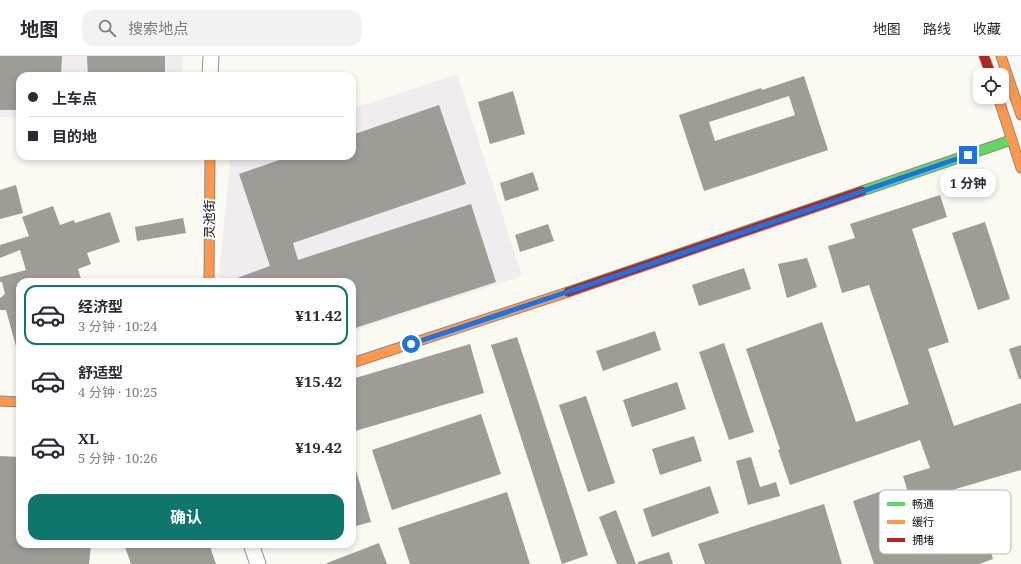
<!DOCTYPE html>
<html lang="zh">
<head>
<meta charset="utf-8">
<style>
	body { margin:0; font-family:"Noto Serif","Noto Sans SC",serif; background:#f2f2f3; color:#2b2b33; height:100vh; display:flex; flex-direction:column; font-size:15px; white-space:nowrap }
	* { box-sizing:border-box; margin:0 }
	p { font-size:13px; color:#7c7c81 }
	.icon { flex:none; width:22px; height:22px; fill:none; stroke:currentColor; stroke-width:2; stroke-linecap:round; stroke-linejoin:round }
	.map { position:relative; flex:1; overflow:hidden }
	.panel { position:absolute; left:16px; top:222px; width:340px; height:270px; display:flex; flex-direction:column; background:#fff; border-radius:12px; box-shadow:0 2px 6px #0003 }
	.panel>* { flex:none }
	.guide { position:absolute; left:16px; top:16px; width:340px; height:88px; border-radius:12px; box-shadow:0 2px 6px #0003; display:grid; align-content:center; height:88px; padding:0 12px; background:#fff }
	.buttons { position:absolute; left:973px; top:12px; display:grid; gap:8px }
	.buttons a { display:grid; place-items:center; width:36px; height:36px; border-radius:8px; background:#fff; box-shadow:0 2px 6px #0003; font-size:20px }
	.end { position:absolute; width:18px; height:18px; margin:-9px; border:5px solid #1a73e8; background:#fff; box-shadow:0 0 0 2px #fff }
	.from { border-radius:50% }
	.bubble { position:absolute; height:28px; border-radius:12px; background:#fff; box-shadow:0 2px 6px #0003; font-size:13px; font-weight:700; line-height:28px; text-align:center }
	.guide b { display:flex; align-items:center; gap:14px; height:38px; font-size:15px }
	.guide b+b { border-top:1px solid #e1e1e2 }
	.guide i { width:10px; height:10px; background:#2b2b33 }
	ul { padding:7px 0 0; list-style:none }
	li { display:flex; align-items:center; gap:12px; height:60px; margin:0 8px 6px; padding:0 4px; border:2px solid transparent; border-radius:12px }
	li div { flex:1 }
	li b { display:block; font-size:15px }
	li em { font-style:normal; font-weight:700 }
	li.active { border-color:#0f766e }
	li>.icon { width:36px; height:36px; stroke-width:1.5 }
	.action { display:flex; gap:8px; margin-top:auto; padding:8px 12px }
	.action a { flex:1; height:46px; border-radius:12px; background:#0f766e; color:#fff; font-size:16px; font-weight:700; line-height:46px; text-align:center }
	header { display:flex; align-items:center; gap:24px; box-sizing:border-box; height:56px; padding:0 20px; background:#fff; border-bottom:1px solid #e1e1e2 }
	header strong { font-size:19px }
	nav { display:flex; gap:22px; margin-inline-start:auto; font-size:14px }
	.search { width:280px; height:36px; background:#f2f2f3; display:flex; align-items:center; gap:10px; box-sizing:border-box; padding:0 14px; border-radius:12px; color:#7c7c81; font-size:15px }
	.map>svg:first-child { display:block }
	.industrial { fill:#f1ecee }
	.building { fill:#9d9c97; fill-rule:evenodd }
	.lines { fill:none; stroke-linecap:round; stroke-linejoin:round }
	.street-casing { stroke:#949390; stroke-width:17 }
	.fast-casing { stroke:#8a8a87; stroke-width:11 }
	.slow-casing { stroke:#8a8a87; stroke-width:11 }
	.jam-casing { stroke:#8a8a87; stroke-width:11 }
	.street { stroke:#fefefd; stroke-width:15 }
	.fast { stroke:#63d668; stroke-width:9 }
	.slow { stroke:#ff974d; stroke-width:9 }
	.jam { stroke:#b3261e; stroke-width:9 }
	.route { stroke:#1a73e8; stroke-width:5 }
	.labels { text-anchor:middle; stroke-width:4; stroke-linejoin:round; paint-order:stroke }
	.street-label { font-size:13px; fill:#0d0d0d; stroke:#fff }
	.key { fill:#fff; stroke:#b6b6b6; stroke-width:1 }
	.key-label { font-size:11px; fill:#0d0d0d }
</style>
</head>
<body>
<header>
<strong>地图</strong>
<div class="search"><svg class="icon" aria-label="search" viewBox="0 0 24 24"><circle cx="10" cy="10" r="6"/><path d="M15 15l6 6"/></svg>搜索地点</div>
<nav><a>地图</a><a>路线</a><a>收藏</a></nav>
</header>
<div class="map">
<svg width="1021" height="508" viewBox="0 0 1021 508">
	<rect width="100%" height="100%" fill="#faf9f2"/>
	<!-- industrial -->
	<g class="industrial">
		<polygon points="0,0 183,0 182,20 20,20 20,62 0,61"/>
		<polygon points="457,18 522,220 352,275 352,226 218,226 231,100 352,100 352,53"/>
	</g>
	<!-- building -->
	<g class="building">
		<polygon points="0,0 62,0 61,20 20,20 20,54 0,54"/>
		<polygon points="87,0 165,0 165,20 88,20"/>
		<path d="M804,20L828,94L704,135L679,59L761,32L762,34ZM789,40L795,59L715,85L709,66Z"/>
		<polygon points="513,35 525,78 490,88 478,46"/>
		<polygon points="439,49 466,128 293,187 298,204 471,148 496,226 352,273 352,226 229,226 229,225 270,210 239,118 291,100 352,100 352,79"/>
		<polygon points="533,116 539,134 505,145 500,127"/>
		<polygon points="16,129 23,157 0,163 0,134"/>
		<polygon points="940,139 947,161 912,173 949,286 928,293 954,370 1021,347 1021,414 911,446 903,420 930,412 920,384 790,429 778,394 780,393 746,293 822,266 856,366 909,348 869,229 842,237 828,190 855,182 850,168"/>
		<polygon points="53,150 60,169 74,164 75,167 110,156 120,186 87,197 91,208 78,213 82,226 20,226 20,293 17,294 6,254 0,254 0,242 5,238 2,226 0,226 0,221 26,214 20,194 0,202 0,189 29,180 22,161"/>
		<polygon points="183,162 186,177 137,185 135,171"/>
		<polygon points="985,166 1010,243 978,254 952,177"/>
		<polygon points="548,168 554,185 520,196 515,179"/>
		<polygon points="807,202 817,231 787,242 778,208"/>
		<polygon points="744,212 751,233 699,250 692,229"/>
		<polygon points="655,275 661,294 603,315 596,295"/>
		<polygon points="517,281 588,499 562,508 491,289"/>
		<polygon points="724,287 754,376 729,384 699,296"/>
		<polygon points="470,288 484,337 352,376 352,323"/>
		<polygon points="1021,289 1021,323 1019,323 1009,293"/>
		<polygon points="677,326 686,353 632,371 623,344"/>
		<polygon points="586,340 615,427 588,436 559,349"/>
		<polygon points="481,358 501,418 392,454 372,394"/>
		<polygon points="694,380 702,405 660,419 652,393"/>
		<polygon points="0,400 20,401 20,488 91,488 89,508 0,508"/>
		<polygon points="751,401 760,431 776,426 780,440 748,449 736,405"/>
		<polygon points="355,411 371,466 352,471 352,412"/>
		<polygon points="710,430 719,457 652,481 643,453"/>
		<polygon points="882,435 898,486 979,459 993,503 979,508 874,508 853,445"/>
		<polygon points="507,436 530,508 410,508 398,472"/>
		<polygon points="824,448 842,508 705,508 698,488"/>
		<polygon points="616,454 636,508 617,508 599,461"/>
		<polygon points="379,487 387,508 327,508 327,507"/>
		<polygon points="124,488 209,488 216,508 131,508"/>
		<polygon points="669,496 673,508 638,508 638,506"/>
	</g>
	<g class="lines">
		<!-- street casing -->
		<g class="street-casing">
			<g id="street">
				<polyline points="210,20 211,0"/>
				<polyline points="251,488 258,508"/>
			</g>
		</g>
		<!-- fast casing -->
		<g class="fast-casing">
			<polyline id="fast" points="862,135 1011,84"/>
		</g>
		<!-- slow casing -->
		<g class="slow-casing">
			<g id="slow">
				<polyline points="1001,0 1021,59"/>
				<polyline points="998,41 1021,112"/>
				<polyline points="209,226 210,100"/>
				<polyline points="352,307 568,236"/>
				<polyline points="0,345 20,346"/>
			</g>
		</g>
		<!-- jam casing -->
		<g class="jam-casing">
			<g id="jam">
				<polyline points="984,0 991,19"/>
				<polyline points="568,236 862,135"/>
			</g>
		</g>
		<!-- street -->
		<use href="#street" class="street"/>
		<!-- fast -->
		<use href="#fast" class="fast"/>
		<!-- slow -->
		<use href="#slow" class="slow"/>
		<!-- jam -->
		<use href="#jam" class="jam"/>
	</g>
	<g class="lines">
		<!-- route -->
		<polyline class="route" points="411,288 618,219 968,99"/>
	</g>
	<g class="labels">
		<!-- street labels -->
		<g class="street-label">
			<text transform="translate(209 163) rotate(-90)" y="5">灵池街</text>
		</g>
	</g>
	<!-- legend -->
	<rect x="879" y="434" width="132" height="64" rx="6" class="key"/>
	<rect x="887" y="446" width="18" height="4" fill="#63d668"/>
	<rect x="887" y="464" width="18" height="4" fill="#ff974d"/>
	<rect x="887" y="482" width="18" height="4" fill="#b3261e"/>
	<g class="key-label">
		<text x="912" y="452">畅通</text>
		<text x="912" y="470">缓行</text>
		<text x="912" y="488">拥堵</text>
	</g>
</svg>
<div class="buttons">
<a><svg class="icon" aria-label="locate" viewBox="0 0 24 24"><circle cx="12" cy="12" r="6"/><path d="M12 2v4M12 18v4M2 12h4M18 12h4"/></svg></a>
</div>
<i class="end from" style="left:411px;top:288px"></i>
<i class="end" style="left:968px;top:99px"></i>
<div class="bubble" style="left:940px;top:113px;width:56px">1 分钟</div>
<div class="guide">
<b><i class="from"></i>上车点</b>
<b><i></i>目的地</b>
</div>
<section class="panel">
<ul>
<li class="active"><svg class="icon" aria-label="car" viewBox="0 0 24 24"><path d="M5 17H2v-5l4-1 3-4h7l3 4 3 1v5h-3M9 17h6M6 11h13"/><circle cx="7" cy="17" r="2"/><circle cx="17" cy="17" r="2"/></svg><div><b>经济型</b><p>3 分钟 · 10:24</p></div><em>¥11.42</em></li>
<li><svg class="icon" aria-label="car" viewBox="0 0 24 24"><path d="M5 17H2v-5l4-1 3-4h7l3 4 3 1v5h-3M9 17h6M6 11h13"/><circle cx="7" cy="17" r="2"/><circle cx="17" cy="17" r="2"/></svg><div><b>舒适型</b><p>4 分钟 · 10:25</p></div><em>¥15.42</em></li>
<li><svg class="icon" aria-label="car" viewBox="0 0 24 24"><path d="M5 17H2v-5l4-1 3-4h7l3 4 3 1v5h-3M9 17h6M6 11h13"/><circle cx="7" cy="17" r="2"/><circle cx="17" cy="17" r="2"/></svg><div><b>XL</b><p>5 分钟 · 10:26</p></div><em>¥19.42</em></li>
</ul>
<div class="action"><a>确认</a></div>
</section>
</div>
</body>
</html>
